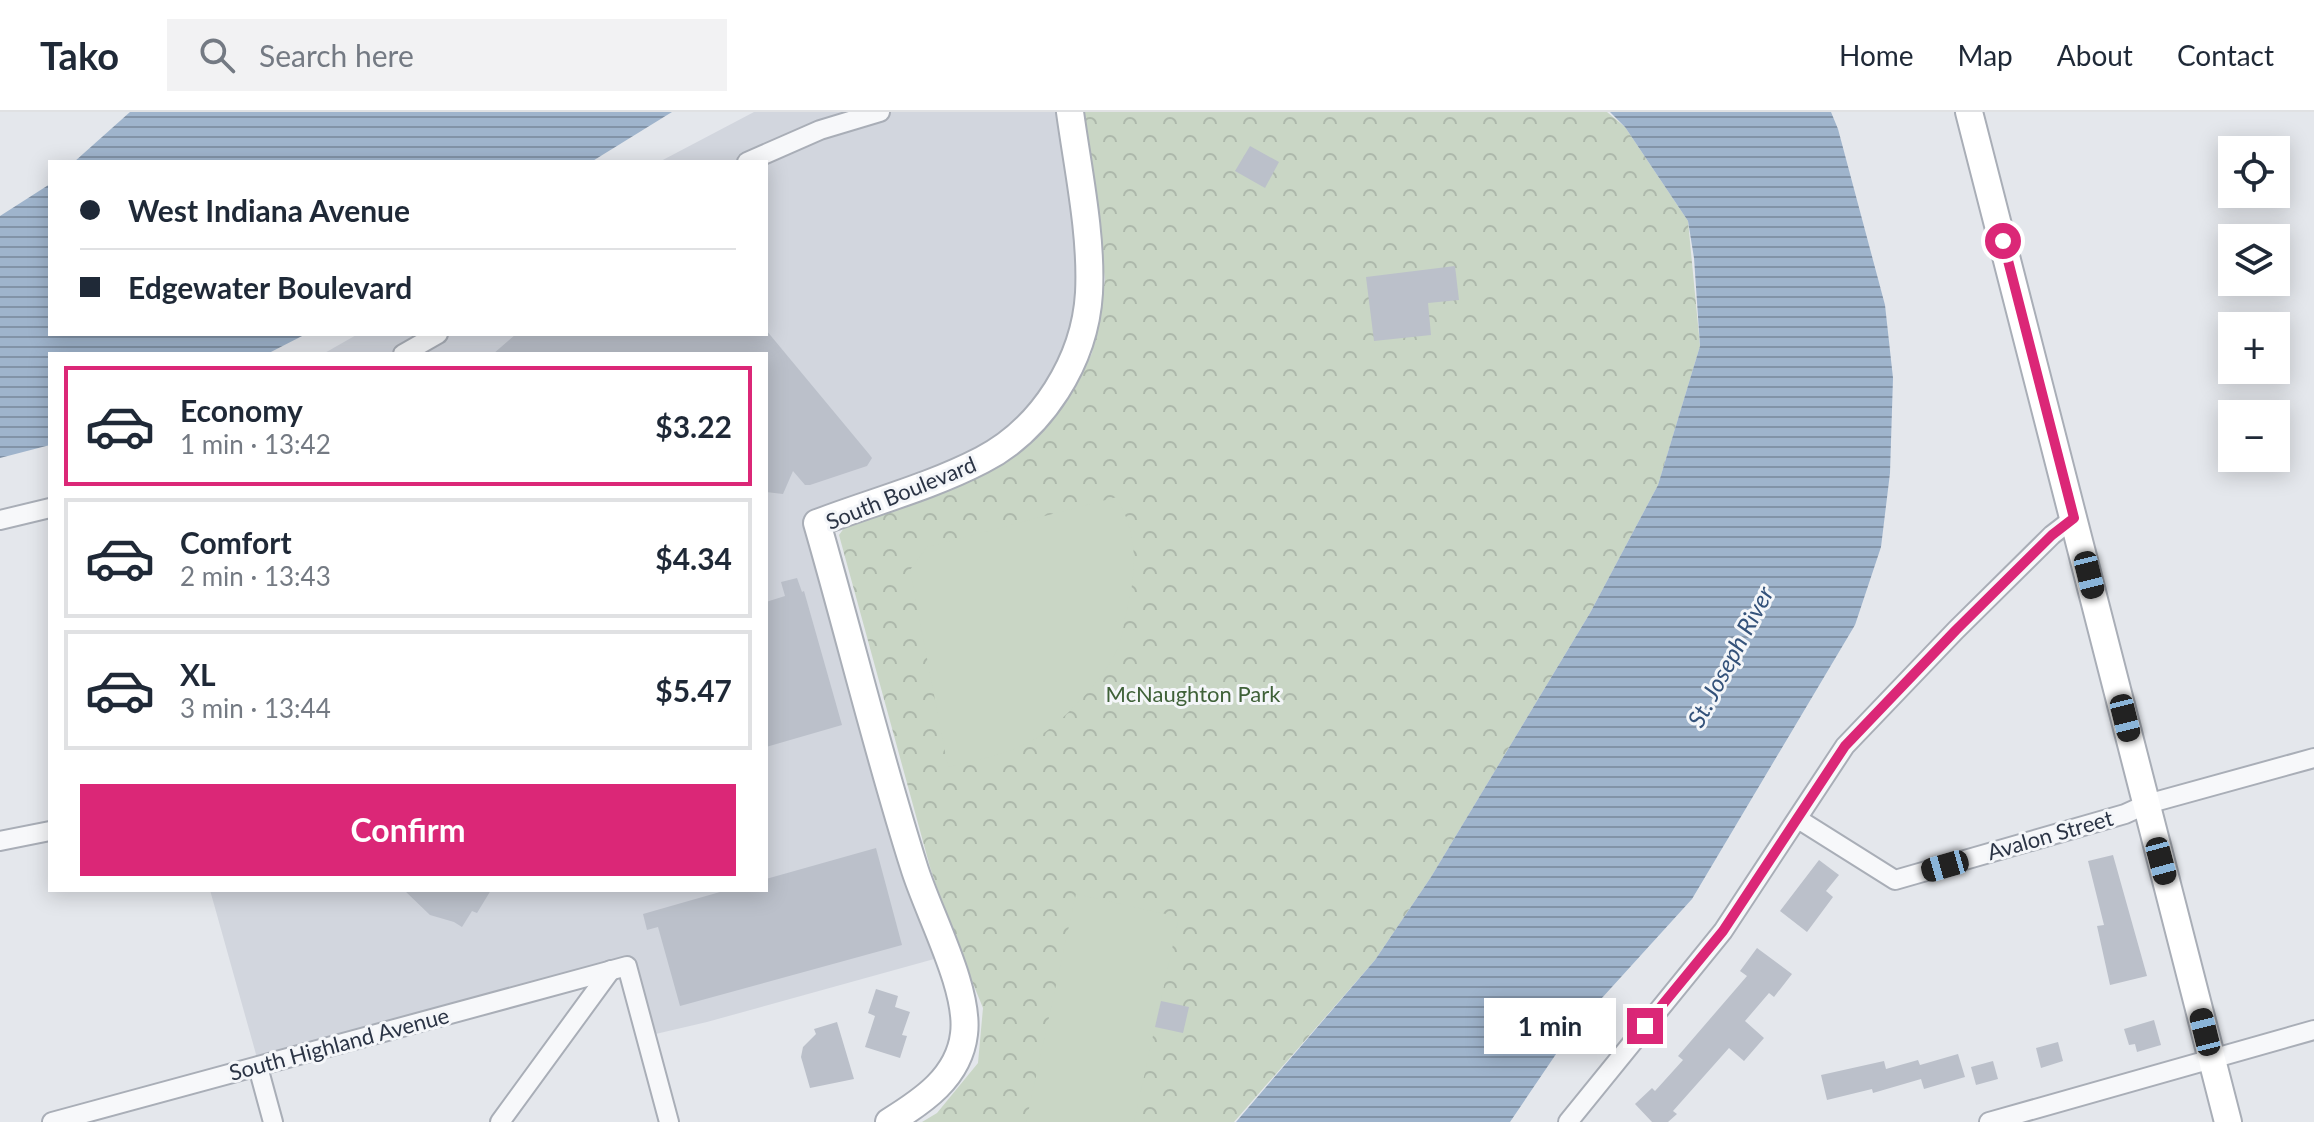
<!DOCTYPE html>
<html lang="en">
<head>
<meta charset="utf-8">
<style>
	body { margin:0; font-family:Lato,sans-serif; background:#f2f2f3; color:#1f2937; height:100vh; display:flex; flex-direction:column; font-size:30px; white-space:nowrap }
	* { box-sizing:border-box; margin:0 }
	p { font-size:26px; color:#747a83 }
	.icon { flex:none; width:44px; height:44px; fill:none; stroke:currentColor; stroke-width:2; stroke-linecap:round; stroke-linejoin:round }
	.map { position:relative; flex:1; overflow:hidden }
	.sheet { position:absolute; left:48px; top:240px; width:720px; height:540px; display:flex; flex-direction:column; background:#fff; border-radius:0px; box-shadow:0 4px 20px #0003 }
	.sheet>* { flex:none }
	.hud { position:absolute; left:48px; top:48px; width:720px; height:176px; border-radius:0px; box-shadow:0 4px 20px #0003; display:grid; align-content:center; height:176px; padding:0 32px; background:#fff }
	.tools { position:absolute; left:2218px; top:24px; display:grid; gap:16px }
	.tools a { display:grid; place-items:center; width:72px; height:72px; border-radius:0px; background:#fff; box-shadow:0 4px 20px #0003; font-size:40px }
	.end { position:absolute; width:36px; height:36px; margin:-18px; border:10px solid #db2777; background:#fff; box-shadow:0 0 0 4px #fff }
	.from { border-radius:50% }
	.bubble { position:absolute; height:56px; border-radius:0px; background:#fff; box-shadow:0 4px 20px #0003; font-size:26px; font-weight:700; line-height:56px; text-align:center }
	.car { position:absolute; width:24px; height:48px; margin:-24px -12px; border-radius:10px; box-shadow:0 0 6px 2px #0007; background:linear-gradient(#222 24%,#8ab4d8 0 40%,#222 0 76%,#8ab4d8 0 86%,#222 0) }
	.hud b { display:flex; align-items:center; gap:28px; height:76px; font-size:30px }
	.hud b+b { border-top:2px solid #e0e1e3 }
	.hud i { width:20px; height:20px; background:#1f2937 }
	ul { padding:14px 0 0; list-style:none }
	li { display:flex; align-items:center; gap:24px; height:120px; margin:0 16px 12px; padding:0 16px; border:4px solid #e0e1e3; border-radius:0px }
	li div { flex:1 }
	li b { display:block; font-size:30px }
	li em { font-style:normal; font-weight:700 }
	li.selected { border-color:#db2777 }
	li>.icon { width:72px; height:72px; stroke-width:1.5 }
	.action { display:flex; gap:16px; margin-top:auto; padding:16px 32px }
	.action a { flex:1; height:92px; border-radius:0px; background:#db2777; color:#fff; font-size:32px; font-weight:700; line-height:92px; text-align:center }
	header { display:flex; align-items:center; gap:48px; box-sizing:border-box; height:112px; padding:0 40px; background:#fff; border-bottom:2px solid #e0e1e3 }
	header strong { font-size:38px }
	nav { display:flex; gap:44px; margin-inline-start:auto; font-size:28px }
	.search { width:560px; height:72px; background:#f2f2f3; display:flex; align-items:center; gap:20px; box-sizing:border-box; padding:0 28px; border-radius:0px; color:#747a83; font-size:30px }
	.map>svg:first-child { display:block }
	.built { fill:#d2d6de }
	.park { fill:url(#park-crowns) }
	.garden { fill:#c9d6c5 }
	.water { fill:url(#water-rules) }
	.building { fill:#bbc0ca }
	.lines { fill:none; stroke-linecap:round; stroke-linejoin:round }
	.street-casing { stroke:#a9aeb7; stroke-width:22 }
	.secondary-casing { stroke:#a9aeb7; stroke-width:30 }
	.street { stroke:#f7f8fa; stroke-width:18 }
	.secondary { stroke:#fff; stroke-width:26 }
	.route { stroke:#db2777; stroke-width:10 }
	.labels { text-anchor:middle; stroke-width:6; stroke-linejoin:round; paint-order:stroke }
	.street-label { font-size:22px; fill:#2b3445; stroke:#f4f6f9 }
	.park-label { font-size:22px; fill:#3f6138; stroke:#f4f6f9 }
	.water-label { font-size:24px; font-style:italic; fill:#34527a; stroke:#f4f6f9 }
</style>
</head>
<body>
<header>
<strong>Tako</strong>
<div class="search"><svg class="icon" aria-label="search" viewBox="0 0 24 24"><circle cx="10" cy="10" r="6"/><path d="M15 15l6 6"/></svg>Search here</div>
<nav><a>Home</a><a>Map</a><a>About</a><a>Contact</a></nav>
</header>
<div class="map">
<svg width="2314" height="1010" viewBox="0 0 2314 1010">
	<defs>
		<pattern id="park-crowns" width="20" height="18" patternUnits="userSpaceOnUse" patternTransform="scale(2)"><rect width="20" height="18" fill="#c9d6c5"/><path d="M2 6a3 3 0 1 1 6 0M12 15a3 3 0 1 1 6 0" fill="none" stroke="#adb8ab"/></pattern>
		<pattern id="water-rules" width="6" height="5" patternUnits="userSpaceOnUse" patternTransform="scale(2)"><rect width="6" height="5" fill="#9fb4cc"/><path d="M0 2.5h6" fill="none" stroke="#8293a7"/></pattern>
	</defs>
	<rect width="100%" height="100%" fill="#e4e7ec"/>
	<!-- built -->
	<polygon class="built" points="754,0 1068,0 1086,145 1079,228 1011,326 816,410 945,844 707,910 647,924 628,853 259,953 210,778 766,778 766,242 323,242 358,222 766,222 766,50 659,50"/>
	<!-- park -->
	<polygon class="park" points="1084,0 1607,0 1625,15 1688,109 1700,234 1658,373 1590,501 1431,765 1375,848 1234,1010 922,1010 937,1001 978,951 983,896 951,818 930,755 839,423 847,412 1007,347 1049,311 1081,264 1092,241 1105,168"/>
	<!-- garden -->
	<g class="garden">
		<path d="M1117,385C1139,428 1137,457 1126,502C1123,514 1122,528 1117,538C1103,568 1063,610 1035,627C1008,642 977,648 948,655L910,458L927,435Z"/>
		<polygon points="1076,782 1179,805 1134,1010 1026,1010"/>
	</g>
	<!-- water -->
	<g class="water">
		<polygon points="130,0 672,0 591,50 74,50"/>
		<polygon points="1610,0 1831,0 1838,17 1885,193 1893,266 1890,361 1881,435 1855,513 1692,787 1571,920 1510,1010 1236,1010 1375,848 1431,765 1590,501 1658,373 1700,234 1694,146 1688,109 1625,15"/>
		<polygon points="50,72 50,222 306,222 267,242 50,242 50,333 0,346 0,104"/>
	</g>
	<!-- building -->
	<g class="building">
		<polygon points="1250,34 1279,50 1265,76 1235,59"/>
		<polygon points="1455,154 1459,188 1428,191 1431,223 1374,229 1366,165"/>
		<polygon points="766,218 869,342 872,346 867,354 810,373 805,373 793,359 783,382 766,380 766,242 493,242 516,222 766,222"/>
		<polygon points="797,466 802,480 804,479 842,613 766,635 766,490 785,484 781,470"/>
		<polygon points="876,736 902,833 680,894 658,815 647,818 643,802 727,778 766,778 766,767"/>
		<polygon points="2113,743 2147,864 2110,873 2097,814 2104,813 2088,749"/>
		<polygon points="1819,748 1839,763 1826,779 1833,785 1807,820 1780,799"/>
		<polygon points="404,778 491,778 477,801 472,799 462,815 454,810 430,803"/>
		<polygon points="1757,836 1792,862 1774,885 1769,881 1745,909 1764,926 1744,949 1729,936 1673,999 1677,1002 1668,1010 1652,1010 1635,992 1652,976 1655,979 1683,948 1678,944 1747,864 1740,859"/>
		<polygon points="876,877 898,884 895,895 910,900 902,923 907,924 900,946 865,935 875,904 868,901"/>
		<polygon points="1161,889 1189,895 1183,921 1155,915"/>
		<polygon points="2154,908 2161,933 2137,940 2135,932 2129,933 2124,917"/>
		<polygon points="837,910 854,967 810,976 801,945 803,935 816,922 814,917"/>
		<polygon points="2058,930 2063,949 2041,956 2036,936"/>
		<polygon points="1958,942 1965,965 1924,977 1921,967 1873,981 1872,977 1827,988 1821,963 1884,949 1886,957 1918,948 1920,953"/>
		<polygon points="1993,949 1998,967 1976,973 1971,955"/>
	</g>
	<g class="lines">
		<!-- street casing -->
		<g class="street-casing">
			<g id="street">
				<polyline points="747,50 820,18 880,0"/>
				<polyline points="403,242 438,222"/>
				<polyline points="0,408 50,396"/>
				<polyline points="1798,707 1895,768 2125,702 2147,692 2314,646"/>
				<polyline points="0,729 50,719"/>
				<polyline points="258,955 273,1010"/>
				<polyline points="52,1010 627,854 669,1010"/>
				<polyline points="500,1010 611,858"/>
				<polyline points="1568,1010 1723,819 1845,634 1956,518 2052,423 2074,406"/>
				<polyline points="1989,1010 2314,918"/>
			</g>
		</g>
		<!-- secondary casing -->
		<g class="secondary-casing">
			<g id="secondary">
				<polyline points="1969,0 2228,1010"/>
				<path d="M889,1010C923,989 959,965 964,922C970,877 928,801 914,755C878,642 850,525 817,411C872,390 930,375 982,348C1042,317 1085,249 1089,181C1092,123 1078,58 1070,0"/>
			</g>
		</g>
		<!-- street -->
		<use href="#street" class="street"/>
		<!-- secondary -->
		<use href="#secondary" class="secondary"/>
	</g>
	<g class="lines">
		<!-- route -->
		<polyline class="route" points="1645,914 1723,819 1845,634 1956,518 2052,423 2074,406 2003,129"/>
	</g>
	<g class="labels">
		<!-- street labels -->
		<g class="street-label">
			<text transform="translate(901 381) rotate(-22)" y="8">South Boulevard</text>
			<text transform="translate(2050 723) rotate(-16)" y="8">Avalon Street</text>
			<text transform="translate(339 932) rotate(-15)" y="8">South Highland Avenue</text>
		</g>
		<!-- park labels -->
		<g class="park-label">
			<text x="1193" y="590">McNaughton Park</text>
		</g>
		<!-- water labels -->
		<g class="water-label">
			<text transform="translate(1731 545) rotate(-62)" y="8">St. Joseph River</text>
		</g>
	</g>
</svg>
<div class="tools">
<a><svg class="icon" aria-label="locate" viewBox="0 0 24 24"><circle cx="12" cy="12" r="6"/><path d="M12 2v4M12 18v4M2 12h4M18 12h4"/></svg></a>
<a><svg class="icon" aria-label="layers" viewBox="0 0 24 24"><path d="M12 4l9 5-9 5-9-5zM3 14l9 5 9-5"/></svg></a>
<a>+</a>
<a>−</a>
</div>
<i class="end from" style="left:2003px;top:129px"></i>
<i class="end" style="left:1645px;top:914px"></i>
<div class="bubble" style="left:1484px;top:886px;width:132px">1 min</div>
<i class="car" style="left:2089px;top:463px;rotate:166deg"></i>
<i class="car" style="left:2125px;top:606px;rotate:166deg"></i>
<i class="car" style="left:2161px;top:749px;rotate:165deg"></i>
<i class="car" style="left:1945px;top:754px;rotate:254deg"></i>
<i class="car" style="left:2205px;top:920px;rotate:346deg"></i>
<div class="hud">
<b><i class="from"></i>West Indiana Avenue</b>
<b><i></i>Edgewater Boulevard</b>
</div>
<section class="sheet">
<ul>
<li class="selected"><svg class="icon" aria-label="car" viewBox="0 0 24 24"><path d="M5 17H2v-5l4-1 3-4h7l3 4 3 1v5h-3M9 17h6M6 11h13"/><circle cx="7" cy="17" r="2"/><circle cx="17" cy="17" r="2"/></svg><div><b>Economy</b><p>1 min · 13:42</p></div><em>$3.22</em></li>
<li><svg class="icon" aria-label="car" viewBox="0 0 24 24"><path d="M5 17H2v-5l4-1 3-4h7l3 4 3 1v5h-3M9 17h6M6 11h13"/><circle cx="7" cy="17" r="2"/><circle cx="17" cy="17" r="2"/></svg><div><b>Comfort</b><p>2 min · 13:43</p></div><em>$4.34</em></li>
<li><svg class="icon" aria-label="car" viewBox="0 0 24 24"><path d="M5 17H2v-5l4-1 3-4h7l3 4 3 1v5h-3M9 17h6M6 11h13"/><circle cx="7" cy="17" r="2"/><circle cx="17" cy="17" r="2"/></svg><div><b>XL</b><p>3 min · 13:44</p></div><em>$5.47</em></li>
</ul>
<div class="action"><a>Confirm</a></div>
</section>
</div>
</body>
</html>
